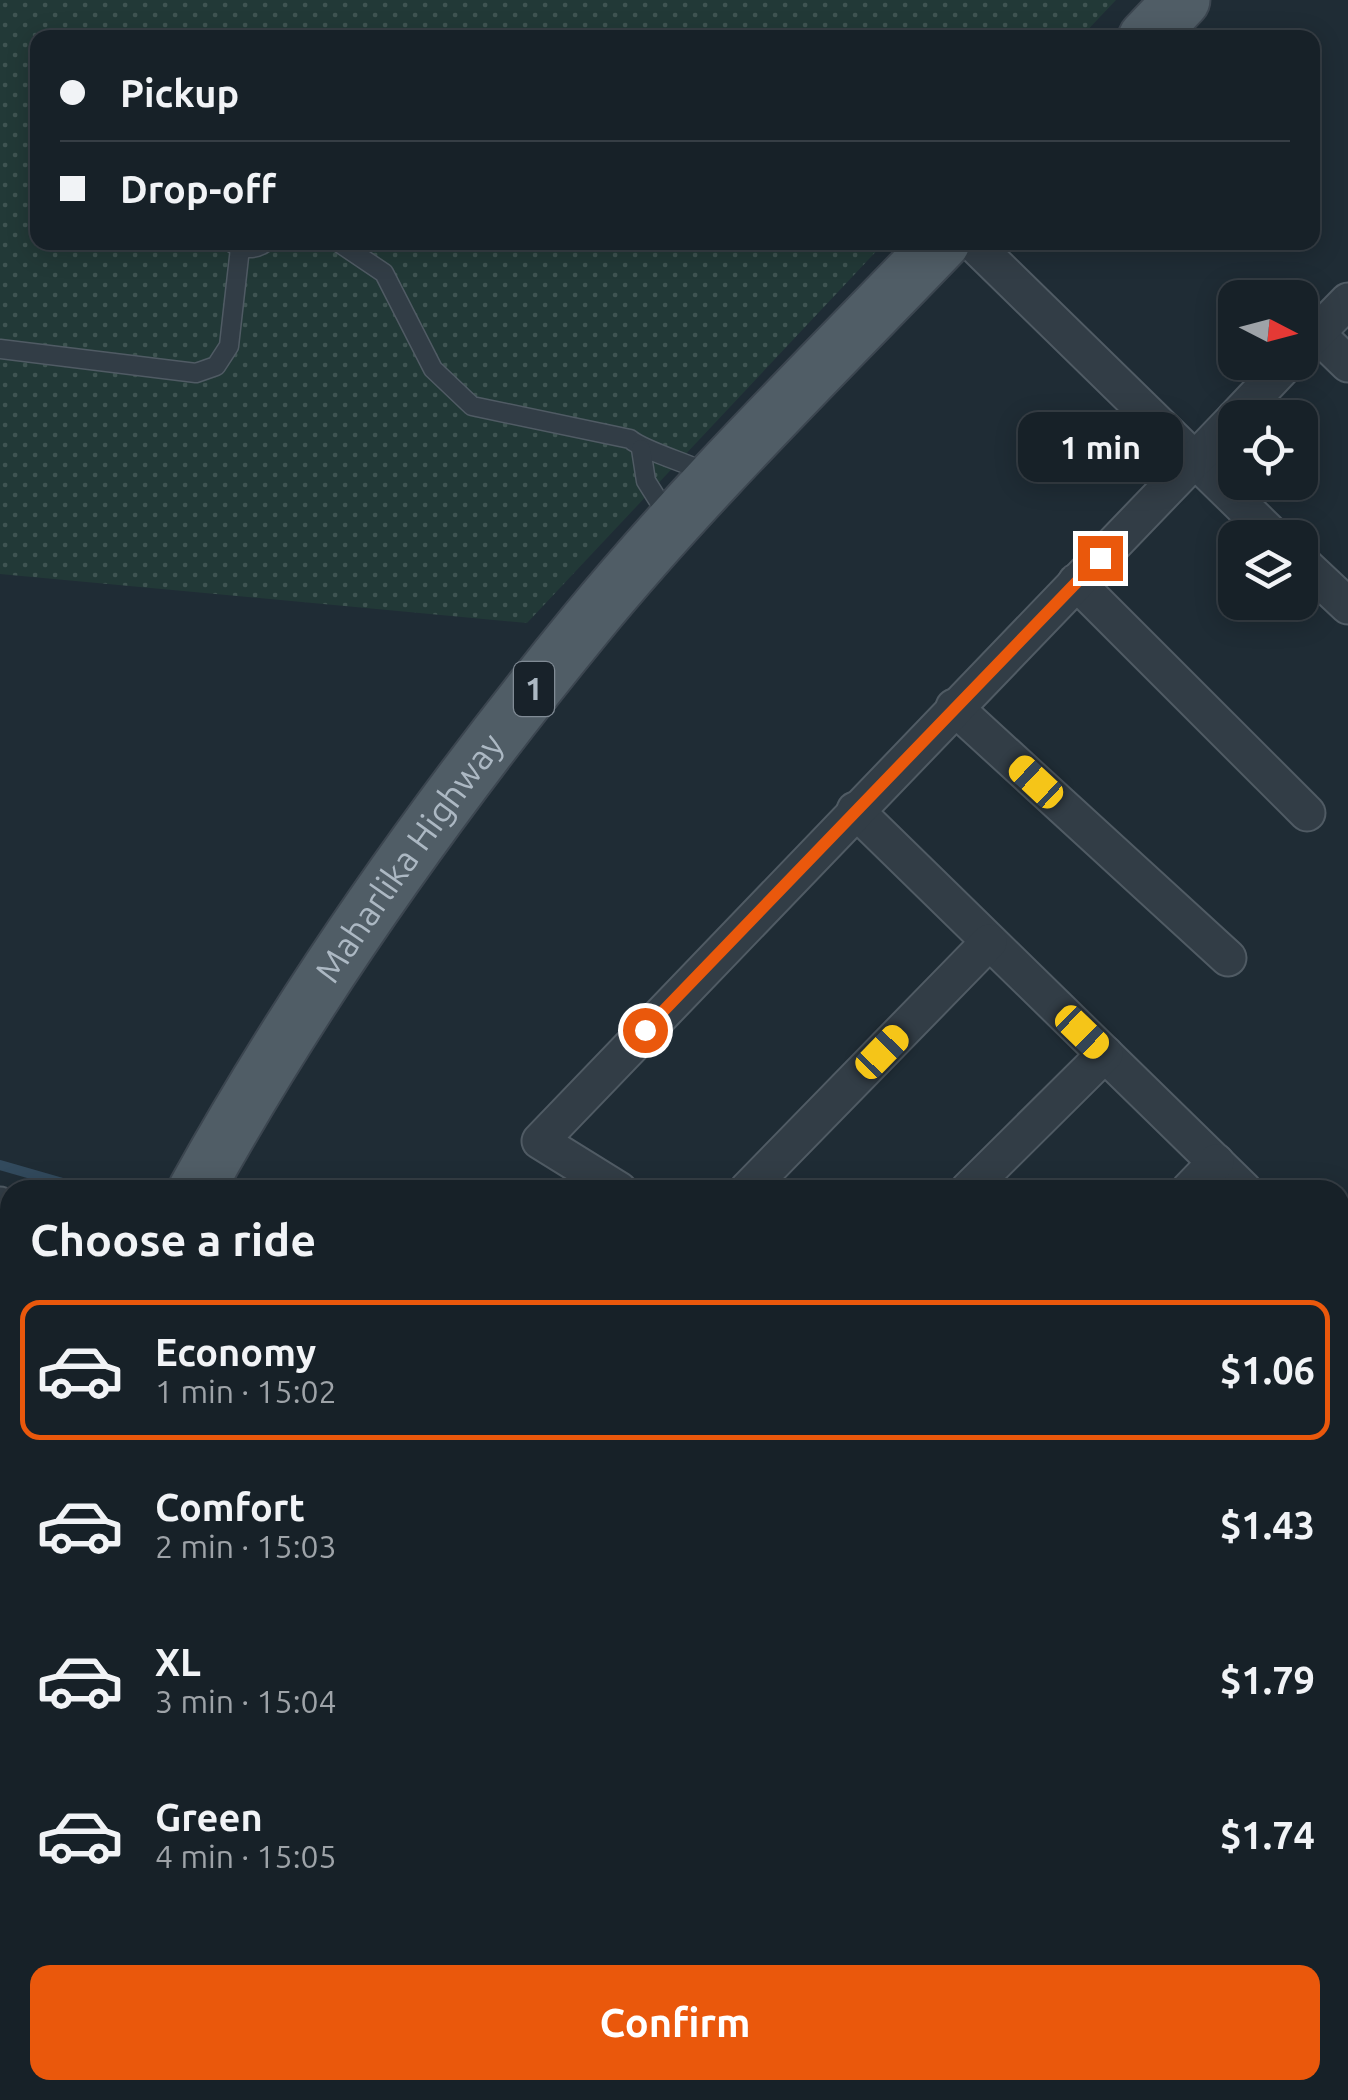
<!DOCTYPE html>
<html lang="en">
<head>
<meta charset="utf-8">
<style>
	body { margin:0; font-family:Ubuntu,sans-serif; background:#242e34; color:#f1f3f6; height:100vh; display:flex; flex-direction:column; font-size:38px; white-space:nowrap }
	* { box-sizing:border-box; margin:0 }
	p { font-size:32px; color:#9ea3a8 }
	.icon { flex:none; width:55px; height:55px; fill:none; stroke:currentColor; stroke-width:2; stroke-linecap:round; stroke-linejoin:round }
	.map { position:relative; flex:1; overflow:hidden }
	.drawer { position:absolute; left:0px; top:1180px; width:1350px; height:920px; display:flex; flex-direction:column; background:#172128; border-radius:30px 30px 0 0; box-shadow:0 5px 25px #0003,0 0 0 2px #363e45 }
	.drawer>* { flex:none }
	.top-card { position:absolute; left:30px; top:30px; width:1290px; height:220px; border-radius:20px; box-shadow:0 5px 25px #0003,0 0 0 2px #363e45; display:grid; align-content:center; height:220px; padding:0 30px; background:#172128 }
	.needle { width:65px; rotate:96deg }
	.controls { position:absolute; left:1218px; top:280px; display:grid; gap:20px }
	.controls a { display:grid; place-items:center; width:100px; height:100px; border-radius:20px; background:#172128; box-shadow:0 5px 25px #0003,0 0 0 2px #363e45; font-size:50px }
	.end { position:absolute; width:45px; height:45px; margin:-22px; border:12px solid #ea580c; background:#fff; box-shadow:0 0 0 5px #fff }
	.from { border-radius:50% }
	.bubble { position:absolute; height:70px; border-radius:20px; background:#172128; box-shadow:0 5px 25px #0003,0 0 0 2px #363e45; font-size:32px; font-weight:600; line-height:70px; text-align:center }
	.car { position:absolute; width:30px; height:60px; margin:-30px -15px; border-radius:12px; box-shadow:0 0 8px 2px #0007; background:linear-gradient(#f5c518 24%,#345 0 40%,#f5c518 0 76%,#345 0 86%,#f5c518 0) }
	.top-card b { display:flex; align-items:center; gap:35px; height:95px; font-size:38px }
	.top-card b+b { border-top:2px solid #363e45 }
	.top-card i { width:25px; height:25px; background:#f1f3f6 }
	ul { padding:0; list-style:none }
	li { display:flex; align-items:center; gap:30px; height:140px; margin:0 20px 15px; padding:0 10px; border:5px solid transparent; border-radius:20px }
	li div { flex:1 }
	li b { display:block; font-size:38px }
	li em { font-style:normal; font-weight:600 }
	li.active { border-color:#ea580c }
	li>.icon { width:90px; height:90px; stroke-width:1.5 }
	h2 { padding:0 30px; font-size:45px; line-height:120px }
	.primary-button { display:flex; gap:20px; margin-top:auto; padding:20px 30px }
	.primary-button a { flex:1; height:115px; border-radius:20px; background:#ea580c; color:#fff; font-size:40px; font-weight:600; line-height:115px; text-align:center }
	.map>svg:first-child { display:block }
	.grass { fill:url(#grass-dots) }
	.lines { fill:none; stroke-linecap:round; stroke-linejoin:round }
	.stream { stroke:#324a5d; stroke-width:10 }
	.lane-casing { stroke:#505b64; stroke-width:21 }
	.street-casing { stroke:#505b64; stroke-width:39 }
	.primary-casing { stroke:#3c4650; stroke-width:59 }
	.lane { stroke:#323d46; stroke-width:18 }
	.street { stroke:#323d46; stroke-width:35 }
	.primary { stroke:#505d66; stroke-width:55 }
	.route { stroke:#ea580c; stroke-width:12 }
	.labels { text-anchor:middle; stroke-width:8; stroke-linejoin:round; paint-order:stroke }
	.shield { fill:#18222a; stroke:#808b95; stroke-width:2.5 }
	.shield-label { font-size:32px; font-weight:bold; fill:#acb8c3 }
	.street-label { font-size:35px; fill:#acb8c3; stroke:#18222a }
</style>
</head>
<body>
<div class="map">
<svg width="1348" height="2100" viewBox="0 0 1348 2100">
	<defs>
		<pattern id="grass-dots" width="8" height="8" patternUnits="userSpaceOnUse" patternTransform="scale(2.5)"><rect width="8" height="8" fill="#223937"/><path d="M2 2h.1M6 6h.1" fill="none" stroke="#3f5452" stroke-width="1.8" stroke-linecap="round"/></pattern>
	</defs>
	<rect width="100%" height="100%" fill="#1f2c35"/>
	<!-- grass -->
	<polygon class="grass" points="0,0 1116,0 1080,38 38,38 38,242 884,243 527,623 0,574"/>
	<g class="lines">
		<!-- stream -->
		<g class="stream">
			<polyline points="0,1165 87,1190"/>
			<polyline points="1340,1780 1348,1779"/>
			<polyline points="914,2090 917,2100"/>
		</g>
		<!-- lane casing -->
		<g class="lane-casing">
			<g id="lane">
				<path d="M338,242L384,273L433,369L472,406L630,439C644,451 688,463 709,474"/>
				<path d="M232,243C242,250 256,250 266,242"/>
				<polyline points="0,349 196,373 216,366 229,346 240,248"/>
				<polyline points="641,449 646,481 668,516"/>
			</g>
		</g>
		<!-- street casing -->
		<g class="street-casing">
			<g id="street">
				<polyline points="972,242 1275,538"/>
				<polyline points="1316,333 1348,364"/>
				<polyline points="1300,350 1348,301"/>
				<polyline points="1235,418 1288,362"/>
				<polyline points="1300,561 1348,606"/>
				<polyline points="1076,582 1307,813"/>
				<polyline points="954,707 1228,958"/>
				<polyline points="855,810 1244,1190"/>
				<polyline points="619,1190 540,1141 1235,418"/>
				<polyline points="747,1190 989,942"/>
				<polyline points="968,1190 1105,1054"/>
				<polyline points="1189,1190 1216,1162"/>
				<polyline points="0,1205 10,1209"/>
				<polyline points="1340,1283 1348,1274"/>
				<polyline points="1340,1641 1348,1646"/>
			</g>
		</g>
		<!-- primary casing -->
		<g class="primary-casing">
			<g id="primary">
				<polyline points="1146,38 1182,0"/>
				<path id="s1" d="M196,1190C307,990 441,801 586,624C696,490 822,367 942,242"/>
				<polyline points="0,1571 10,1551"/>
			</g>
		</g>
		<!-- lane -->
		<use href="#lane" class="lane"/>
		<!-- street -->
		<use href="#street" class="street"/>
		<!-- primary -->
		<use href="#primary" class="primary"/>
	</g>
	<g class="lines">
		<!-- route -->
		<polyline class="route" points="645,1030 1100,558"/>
	</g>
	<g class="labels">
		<!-- shield labels -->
		<rect class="shield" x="514" y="662" width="40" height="54" rx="8"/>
		<g class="shield-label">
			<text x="534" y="700">1</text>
		</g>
		<!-- street labels -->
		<g class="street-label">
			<text dy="12" stroke="none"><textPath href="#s1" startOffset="395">Maharlika Highway</textPath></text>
		</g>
	</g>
</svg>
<div class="controls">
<a><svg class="needle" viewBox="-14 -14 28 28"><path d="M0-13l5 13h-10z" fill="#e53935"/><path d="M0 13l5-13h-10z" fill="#9ea3a8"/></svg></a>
<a><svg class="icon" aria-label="locate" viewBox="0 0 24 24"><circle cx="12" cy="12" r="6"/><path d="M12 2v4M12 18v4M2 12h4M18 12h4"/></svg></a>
<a><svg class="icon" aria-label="layers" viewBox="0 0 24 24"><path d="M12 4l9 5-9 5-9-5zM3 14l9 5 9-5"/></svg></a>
</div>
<i class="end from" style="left:645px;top:1030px"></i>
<i class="end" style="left:1100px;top:558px"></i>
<div class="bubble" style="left:1018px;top:412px;width:165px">1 min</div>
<i class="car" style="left:1036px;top:782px;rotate:313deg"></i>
<i class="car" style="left:1082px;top:1032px;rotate:134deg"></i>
<i class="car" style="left:882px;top:1052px;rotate:44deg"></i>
<div class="top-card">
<b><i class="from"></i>Pickup</b>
<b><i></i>Drop-off</b>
</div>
<section class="drawer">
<h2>Choose a ride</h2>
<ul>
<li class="active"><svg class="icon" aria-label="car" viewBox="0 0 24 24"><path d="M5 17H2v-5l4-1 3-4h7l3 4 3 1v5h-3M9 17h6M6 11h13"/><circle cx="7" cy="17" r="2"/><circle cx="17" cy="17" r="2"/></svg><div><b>Economy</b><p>1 min · 15:02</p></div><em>$1.06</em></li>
<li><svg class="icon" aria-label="car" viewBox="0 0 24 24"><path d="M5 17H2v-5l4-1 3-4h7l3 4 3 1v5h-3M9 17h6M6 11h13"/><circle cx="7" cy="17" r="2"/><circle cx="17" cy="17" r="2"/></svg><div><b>Comfort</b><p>2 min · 15:03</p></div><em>$1.43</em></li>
<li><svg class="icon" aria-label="car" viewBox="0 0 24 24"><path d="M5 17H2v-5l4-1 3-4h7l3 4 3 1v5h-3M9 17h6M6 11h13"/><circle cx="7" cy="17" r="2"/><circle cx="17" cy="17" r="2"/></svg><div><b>XL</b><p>3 min · 15:04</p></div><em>$1.79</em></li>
<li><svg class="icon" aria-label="car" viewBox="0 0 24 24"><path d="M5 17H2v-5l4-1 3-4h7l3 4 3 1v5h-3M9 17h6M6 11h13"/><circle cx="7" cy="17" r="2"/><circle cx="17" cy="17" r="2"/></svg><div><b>Green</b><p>4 min · 15:05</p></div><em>$1.74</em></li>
</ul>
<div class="primary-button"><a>Confirm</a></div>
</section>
</div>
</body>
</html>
